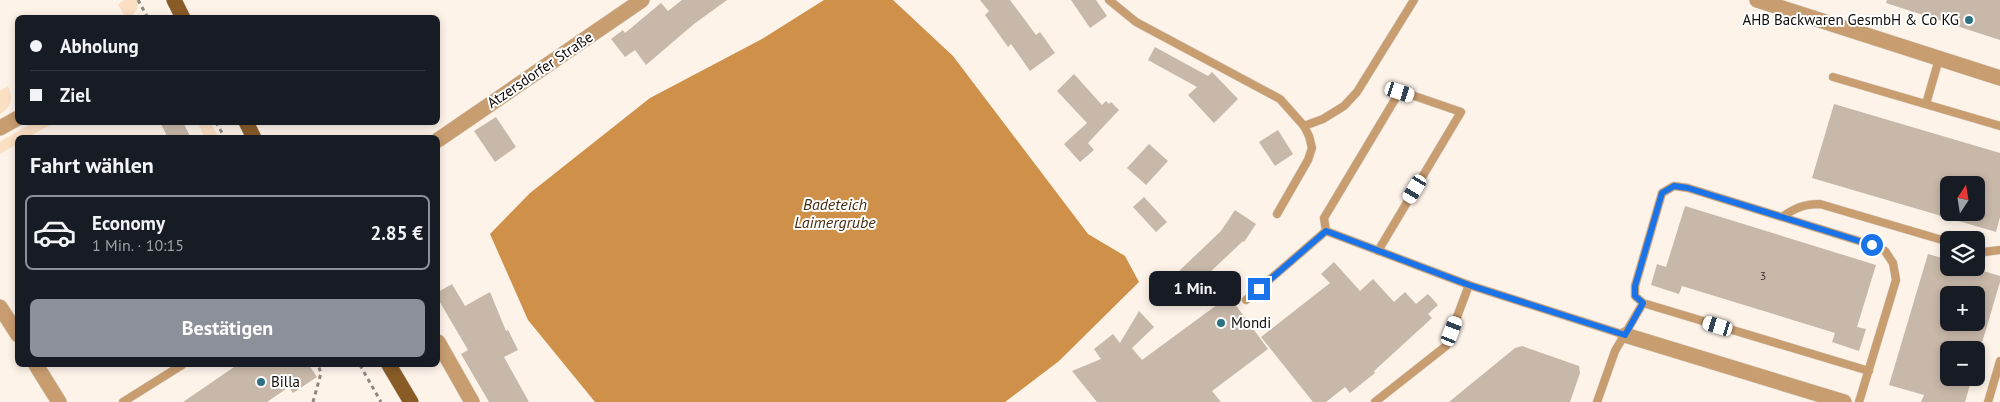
<!DOCTYPE html>
<html lang="de">
<head>
<meta charset="utf-8">
<style>
	body { margin:0; font-family:"PT Sans",sans-serif; background:#20242c; color:#f1f3f6; height:100vh; display:flex; flex-direction:column; font-size:19px; white-space:nowrap }
	* { box-sizing:border-box; margin:0 }
	p { font-size:16px; color:#9ea1a6 }
	.icon { flex:none; width:28px; height:28px; fill:none; stroke:currentColor; stroke-width:2; stroke-linecap:round; stroke-linejoin:round }
	.map { position:relative; flex:1; overflow:hidden }
	.drawer { position:absolute; left:15px; top:135px; width:425px; height:232px; display:flex; flex-direction:column; background:#171b24; border-radius:8px; box-shadow:0 2px 8px #0003 }
	.drawer>* { flex:none }
	.guide { position:absolute; left:15px; top:15px; width:425px; height:110px; border-radius:8px; box-shadow:0 2px 8px #0003; display:grid; align-content:center; height:110px; padding:0 15px; background:#171b24 }
	.needle { width:32px; rotate:12deg }
	.tools { position:absolute; left:1940px; top:176px; display:grid; gap:10px }
	.tools a { display:grid; place-items:center; width:45px; height:45px; border-radius:8px; background:#171b24; box-shadow:0 2px 8px #0003; font-size:25px }
	.end { position:absolute; width:22px; height:22px; margin:-11px; border:6px solid #1a73e8; background:#fff; box-shadow:0 0 0 2px #fff }
	.from { border-radius:50% }
	.bubble { position:absolute; height:35px; border-radius:8px; background:#171b24; box-shadow:0 2px 8px #0003; font-size:16px; font-weight:700; line-height:35px; text-align:center }
	.car { position:absolute; width:15px; height:30px; margin:-15px -8px; border-radius:6px; box-shadow:0 0 4px 1px #0007; background:linear-gradient(#fff 24%,#345 0 40%,#fff 0 76%,#345 0 86%,#fff 0) }
	.guide b { display:flex; align-items:center; gap:18px; height:48px; font-size:19px }
	.guide b+b { border-top:1px solid #363941 }
	.guide i { width:12px; height:12px; background:#f1f3f6 }
	ul { padding:0; list-style:none }
	li { display:flex; align-items:center; gap:15px; height:75px; margin:0 10px 8px; padding:0 5px; border:2px solid transparent; border-radius:8px }
	li div { flex:1 }
	li b { display:block; font-size:19px }
	li em { font-style:normal; font-weight:700 }
	li.selected { border-color:#8c9099 }
	li>.icon { width:45px; height:45px; stroke-width:1.5 }
	h2 { padding:0 15px; font-size:22px; line-height:60px }
	.cta { display:flex; gap:10px; margin-top:auto; padding:10px 15px }
	.cta a { flex:1; height:58px; border-radius:8px; background:#8c9099; color:#fff; font-size:20px; font-weight:700; line-height:58px; text-align:center }
	.map>svg:first-child { display:block }
	.green { fill:#fbdfc3 }
	.water { fill:#cf9049 }
	.building { fill:#c8b8a9; fill-rule:evenodd }
	.lines { fill:none; stroke-linecap:round; stroke-linejoin:round }
	.lane-casing { stroke:#d7cec5; stroke-width:9 }
	.street-casing { stroke:#d7cec5; stroke-width:16 }
	.primary-casing { stroke:#d7cec5; stroke-width:16 }
	.path { stroke:#908880; stroke-width:3; stroke-dasharray:4 4; stroke-linecap:butt }
	.lane { stroke:#c89d70; stroke-width:8 }
	.street { stroke:#c89d70; stroke-width:15 }
	.primary { stroke:#885b27; stroke-width:15 }
	.route { stroke:#1a73e8; stroke-width:6 }
	.poi-dot { fill:#2d7182; stroke:#fff; stroke-width:2 }
	.labels { text-anchor:middle; stroke-width:4; stroke-linejoin:round; paint-order:stroke }
	.number-label { font-size:12px; fill:#403730 }
	.poi-label { font-size:15px; fill:#120c07; stroke:#fff; text-anchor:start }
	.street-label { font-size:15px; fill:#120c07; stroke:#fff }
	.water-label { font-size:16px; font-style:italic; fill:#472d0e; stroke:#fff }
</style>
</head>
<body>
<div class="map">
<svg width="2000" height="402" viewBox="0 0 2000 402">
	<rect width="100%" height="100%" fill="#fdf3e9"/>
	<!-- green -->
	<g class="green">
		<polygon points="125,0 138,0 137,9 131,17 125,17 118,4"/>
		<path d="M8,86C13,98 12,107 0,114V91Z"/>
		<polygon points="32,123 54,123 28,137 18,138 17,144 0,154 0,142"/>
		<polygon points="198,123 210,123 219,137 204,137"/>
	</g>
	<!-- water -->
	<polygon class="water" points="824,0 893,0 953,56 1088,234 1125,256 1139,282 1059,361 1005,402 595,402 528,320 490,234 530,193 650,98 762,39"/>
	<!-- building -->
	<g class="building">
		<polygon points="682,0 727,0 694,24 646,65 635,50 625,57 611,39 623,30 625,33 661,3 668,11"/>
		<polygon points="980,0 1010,0 1036,35 1040,32 1055,53 1030,71 1011,44 1008,47 985,15 989,11"/>
		<polygon points="1071,0 1096,0 1107,16 1090,28"/>
		<polygon points="1887,0 2000,0 2000,40 1886,3"/>
		<polygon points="1155,47 1208,76 1212,72 1238,99 1214,123 1188,95 1197,87 1148,60"/>
		<polygon points="1074,74 1102,105 1106,101 1109,104 1111,102 1119,110 1088,143 1094,150 1080,162 1064,144 1087,123 1057,91"/>
		<path d="M1834,104L2000,153V217L1996,232L1812,178ZM1949,185H1976V212H1949Z"/>
		<polygon points="496,117 516,147 495,162 474,131"/>
		<polygon points="160,122 183,122 191,138 168,138"/>
		<polygon points="1278,130 1293,154 1275,166 1259,142"/>
		<polygon points="1149,144 1168,161 1146,185 1127,168"/>
		<polygon points="1144,197 1167,222 1156,232 1133,207"/>
		<polygon points="1685,206 1876,265 1857,327 1866,329 1859,351 1832,342 1835,333 1682,286 1679,294 1651,285 1657,264 1666,267"/>
		<polygon points="1235,210 1256,224 1244,242 1243,241 1206,276 1203,273 1160,293 1158,291 1221,231"/>
		<path d="M1928,254L1949,260V268H1973L2000,276V282L1976,363V350H1949V378H1972L1965,402H1921L1924,395L1889,385ZM1949,295H1976V322H1949Z"/>
		<polygon points="1334,262 1360,291 1373,279 1394,302 1405,292 1416,304 1428,294 1438,305 1428,314 1432,318 1374,371 1375,373 1350,393 1345,387 1326,402 1313,402 1261,337 1330,283 1321,274"/>
		<polygon points="452,284 465,306 490,292 506,331 508,330 518,350 504,357 529,402 489,402 461,354 468,350 438,299 438,292"/>
		<polygon points="1229,296 1268,349 1212,391 1221,402 1097,402 1072,371 1101,359 1094,349 1113,334 1120,343 1139,311 1154,327 1132,348 1142,360"/>
		<polygon points="1522,346 1579,366 1580,373 1570,402 1449,402 1515,348"/>
		<polygon points="237,365 309,365 317,377 293,393 289,387 267,402 183,402"/>
	</g>
	<g class="lines">
		<!-- lane casing -->
		<g class="lane-casing">
			<g id="lane">
				<polyline points="1109,0 1136,22 1280,99 1304,126 1309,136 1312,148 1308,160 1277,214"/>
				<polyline points="1833,77 2000,126"/>
				<polyline points="1926,104 1939,59"/>
				<polyline points="1304,126 1323,119 1344,106 1357,92 1414,0"/>
				<path d="M1782,217C1795,208 1804,204 1820,204L1949,242"/>
				<polyline points="1326,231 1324,218 1400,91 1461,112 1378,251"/>
				<polyline points="1326,231 1469,285 1625,335"/>
				<polyline points="1976,250 1984,252 2000,250"/>
				<polyline points="1246,300 1326,231"/>
				<polyline points="123,402 182,365"/>
				<polyline points="1375,402 1446,346 1469,285"/>
				<polyline points="1597,402 1615,351 1643,303"/>
				<polyline points="1859,402 1896,280 1893,263 1885,251 1872,245 1688,188 1674,186 1662,193 1635,286 1635,296 1643,303 1869,371"/>
				<polyline points="1988,402 2000,361"/>
			</g>
		</g>
		<!-- street casing -->
		<g class="street-casing">
			<g id="street">
				<polyline points="1757,0 2000,78"/>
				<polyline points="0,128 18,118"/>
				<polyline points="438,140 642,0"/>
				<polyline points="0,307 18,335"/>
				<polyline points="1625,335 1844,402"/>
				<polyline points="438,342 472,402"/>
				<polyline points="36,365 59,402"/>
			</g>
		</g>
		<!-- primary casing -->
		<g class="primary-casing">
			<g id="primary">
				<polyline points="174,0 183,18"/>
				<polyline points="246,122 254,138"/>
				<polyline points="389,365 411,402"/>
			</g>
		</g>
		<!-- path -->
		<g class="path">
			<polyline points="138,0 148,18"/>
			<polyline points="216,122 225,138"/>
			<polyline points="360,365 381,402"/>
			<polyline points="313,402 321,373 318,365"/>
		</g>
		<!-- lane -->
		<use href="#lane" class="lane"/>
		<!-- street -->
		<use href="#street" class="street"/>
		<!-- primary -->
		<use href="#primary" class="primary"/>
	</g>
	<g class="lines">
		<!-- route -->
		<polyline class="route" points="1259,289 1326,231 1469,285 1625,335 1643,303 1635,296 1635,286 1662,193 1674,186 1688,188 1872,245"/>
	</g>
	<!-- markers -->
	<g class="poi-dot">
		<circle cx="1969" cy="20" r="5"/>
		<circle cx="1221" cy="323" r="5"/>
		<circle cx="261" cy="382" r="5"/>
	</g>
	<g class="labels">
		<!-- number labels -->
		<g class="number-label">
			<text x="1763" y="280">3</text>
		</g>
		<!-- poi labels -->
		<g class="poi-label">
			<text x="1959" y="25" text-anchor="end">AHB Backwaren GesmbH &amp; Co KG</text>
			<text x="1231" y="328">Mondi</text>
			<text x="271" y="387">Billa</text>
		</g>
		<!-- street labels -->
		<g class="street-label">
			<text transform="translate(540 70) rotate(-34)" y="5">Atzersdorfer Straße</text>
		</g>
		<!-- water labels -->
		<g class="water-label">
			<text x="835" y="210">Badeteich<tspan x="835" dy="18">Laimergrube</tspan></text>
		</g>
	</g>
</svg>
<div class="tools">
<a><svg class="needle" viewBox="-14 -14 28 28"><path d="M0-13l5 13h-10z" fill="#e53935"/><path d="M0 13l5-13h-10z" fill="#9ea1a6"/></svg></a>
<a><svg class="icon" aria-label="layers" viewBox="0 0 24 24"><path d="M12 4l9 5-9 5-9-5zM3 14l9 5 9-5"/></svg></a>
<a>+</a>
<a>−</a>
</div>
<i class="end from" style="left:1872px;top:245px"></i>
<i class="end" style="left:1259px;top:289px"></i>
<div class="bubble" style="left:1149px;top:271px;width:92px">1 Min.</div>
<i class="car" style="left:1400px;top:92px;rotate:108deg"></i>
<i class="car" style="left:1415px;top:189px;rotate:211deg"></i>
<i class="car" style="left:1718px;top:326px;rotate:287deg"></i>
<i class="car" style="left:1452px;top:331px;rotate:21deg"></i>
<div class="guide">
<b><i class="from"></i>Abholung</b>
<b><i></i>Ziel</b>
</div>
<section class="drawer">
<h2>Fahrt wählen</h2>
<ul>
<li class="selected"><svg class="icon" aria-label="car" viewBox="0 0 24 24"><path d="M5 17H2v-5l4-1 3-4h7l3 4 3 1v5h-3M9 17h6M6 11h13"/><circle cx="7" cy="17" r="2"/><circle cx="17" cy="17" r="2"/></svg><div><b>Economy</b><p>1 Min. · 10:15</p></div><em>2.85 €</em></li>
</ul>
<div class="cta"><a>Bestätigen</a></div>
</section>
</div>
</body>
</html>
